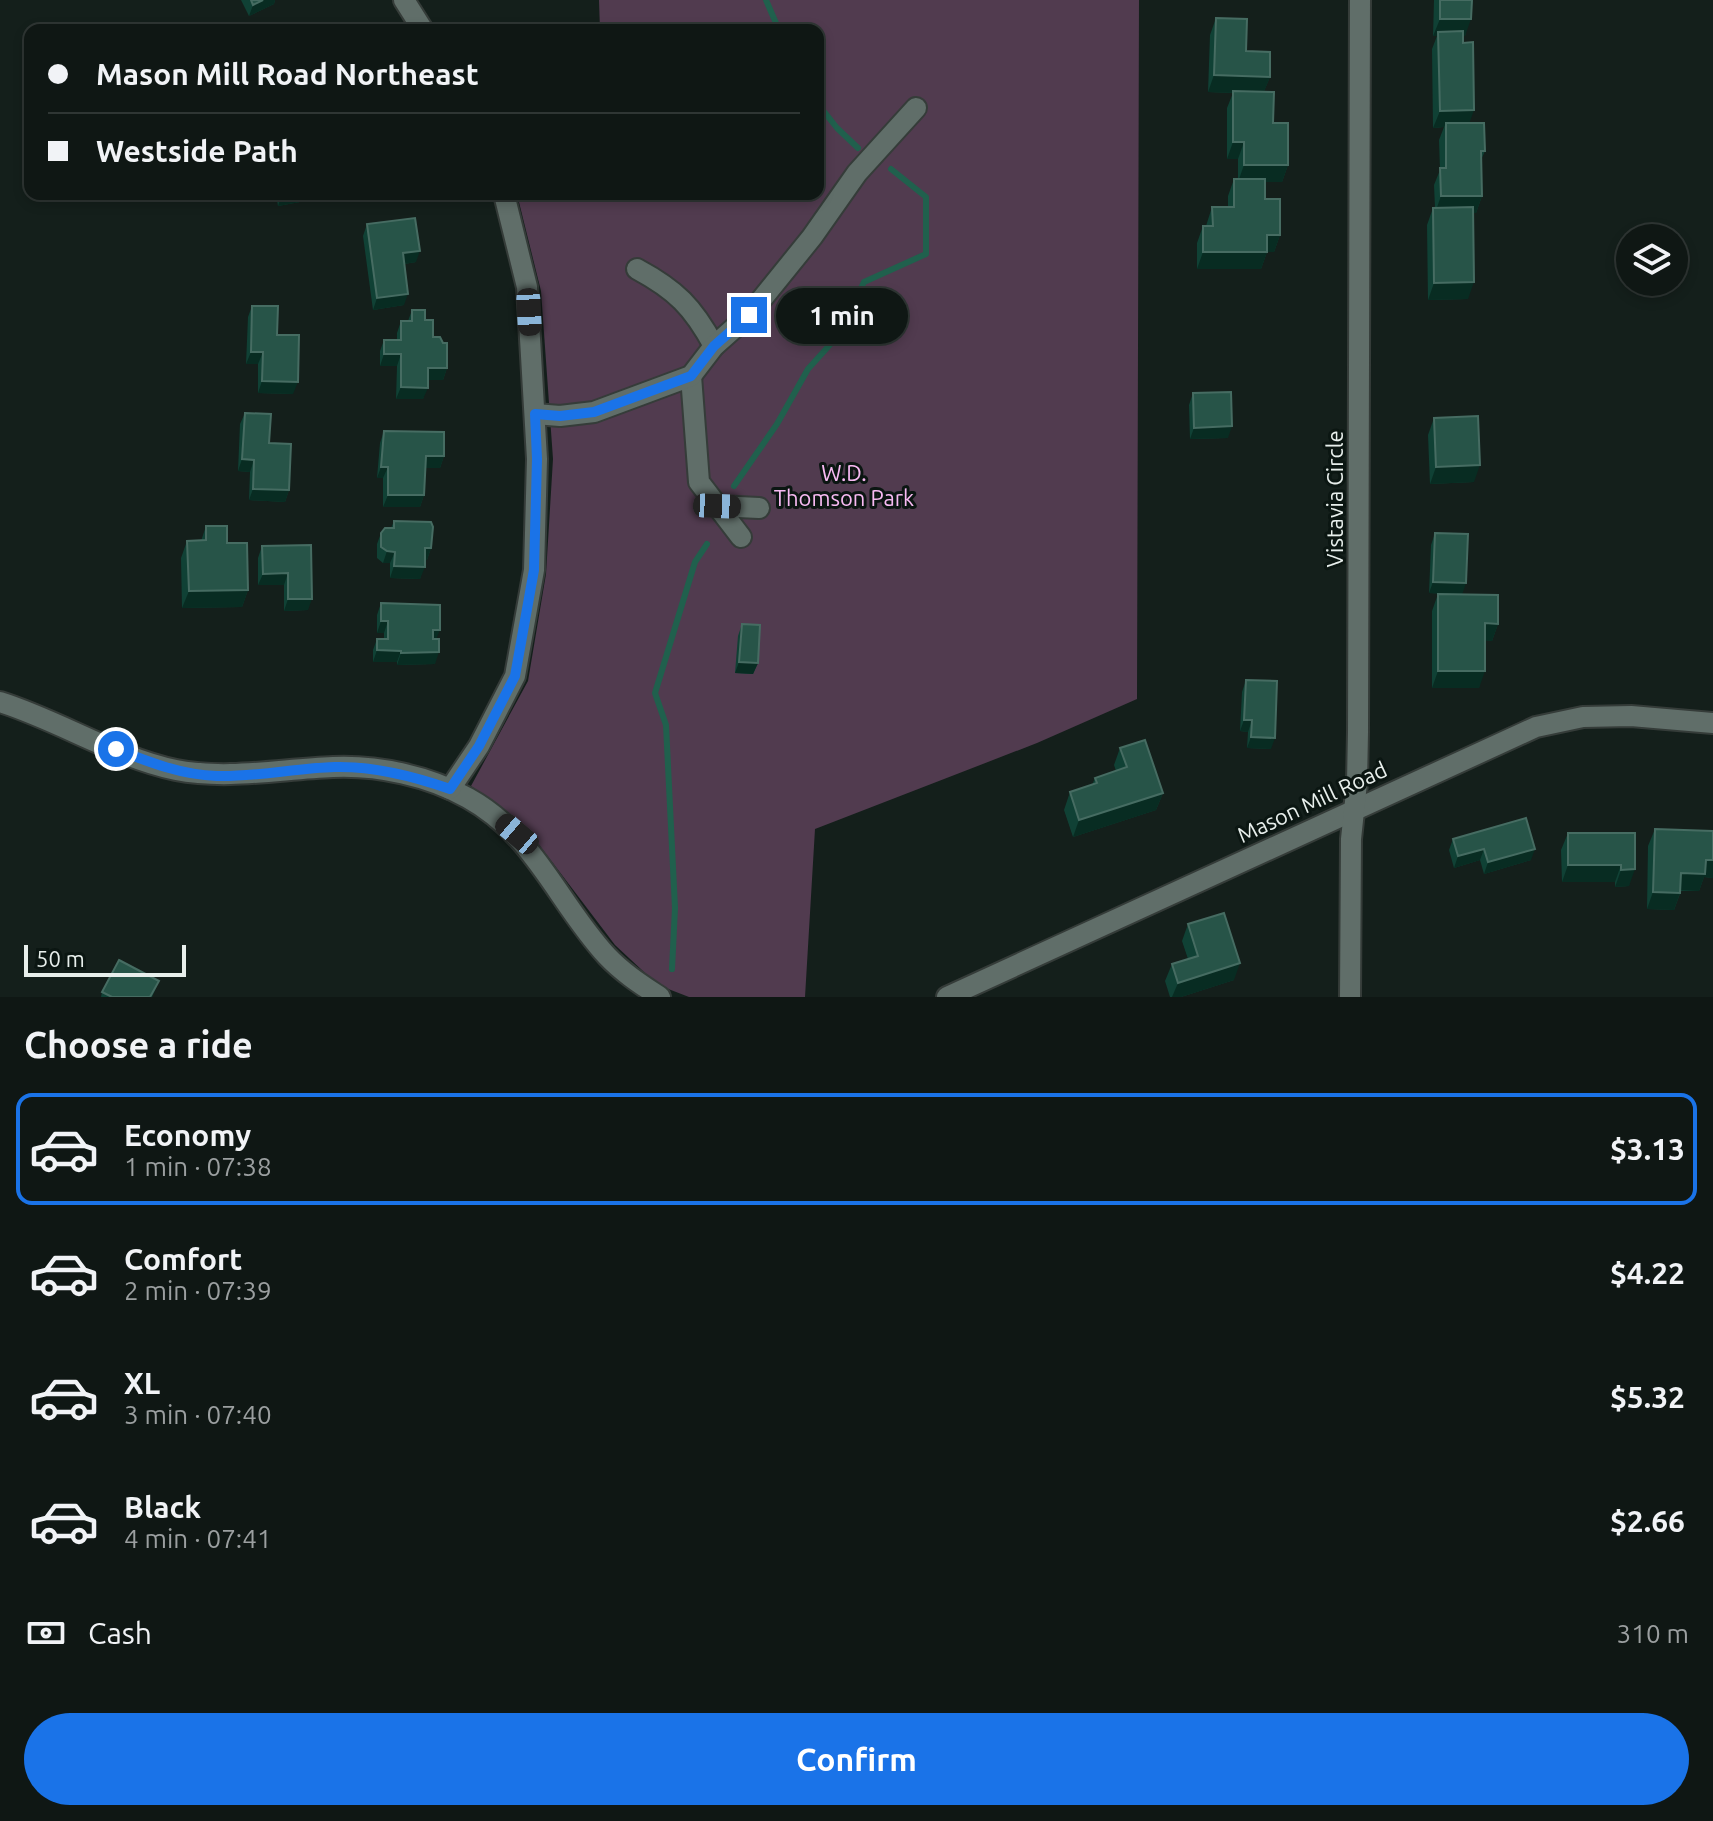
<!DOCTYPE html>
<html lang="en">
<head>
<meta charset="utf-8">
<style>
	body { margin:0; font-family:Ubuntu,sans-serif; background:#1d2422; color:#f1f3f6; height:100vh; display:flex; flex-direction:column; font-size:30px; white-space:nowrap }
	* { box-sizing:border-box; margin:0 }
	p { font-size:26px; color:#9b9fa0 }
	.icon { flex:none; width:44px; height:44px; fill:none; stroke:currentColor; stroke-width:2; stroke-linecap:round; stroke-linejoin:round }
	.map { position:relative; height:997px; overflow:hidden }
	.panel { display:flex; flex-direction:column; background:#0f1714; flex:1 }
	.panel>* { flex:none }
	.hud { position:absolute; left:24px; top:24px; width:800px; height:176px; border-radius:16px; box-shadow:0 4px 12px #0003,0 0 0 2px #2f3634; display:grid; align-content:center; height:176px; padding:0 24px; background:#0f1714 }
	.tools { position:absolute; left:1616px; top:224px; display:grid; gap:16px }
	.tools a { display:grid; place-items:center; width:72px; height:72px; border-radius:50%; background:#0f1714; box-shadow:0 4px 12px #0003,0 0 0 2px #2f3634; font-size:40px }
	.scale { position:absolute; left:24px; bottom:20px; width:162px; box-sizing:border-box; padding-left:8px; border:4px solid #e8efec; border-top:0; font-size:22px; line-height:28px; white-space:nowrap; color:#e8efec; -webkit-text-stroke:6px #0b1612; paint-order:stroke }
	.end { position:absolute; width:36px; height:36px; margin:-18px; border:10px solid #1a73e8; background:#fff; box-shadow:0 0 0 4px #fff }
	.from { border-radius:50% }
	.bubble { position:absolute; height:56px; border-radius:28px; background:#0f1714; box-shadow:0 4px 12px #0003,0 0 0 2px #2f3634; font-size:26px; font-weight:600; line-height:56px; text-align:center }
	.car { position:absolute; width:24px; height:48px; margin:-24px -12px; border-radius:10px; box-shadow:0 0 6px 2px #0007; background:linear-gradient(#222 24%,#8ab4d8 0 40%,#222 0 76%,#8ab4d8 0 86%,#222 0) }
	.hud b { display:flex; align-items:center; gap:28px; height:76px; font-size:30px }
	.hud b+b { border-top:2px solid #2f3634 }
	.hud i { width:20px; height:20px; background:#f1f3f6 }
	ul { padding:0; list-style:none }
	li { display:flex; align-items:center; gap:24px; height:112px; margin:0 16px 12px; padding:0 8px; border:4px solid transparent; border-radius:16px }
	li div { flex:1 }
	li b { display:block; font-size:30px }
	li em { font-style:normal; font-weight:600 }
	li.selected { border-color:#1a73e8 }
	li>.icon { width:72px; height:72px; stroke-width:1.5 }
	h2 { padding:0 24px; font-size:36px; line-height:96px }
	.pay { display:flex; align-items:center; gap:20px; height:88px; padding:0 24px; font-size:30px }
	.pay p { margin-inline-start:auto }
	.primary-button { display:flex; gap:16px; margin-top:auto; padding:16px 24px }
	.primary-button a { flex:1; height:92px; border-radius:48px; background:#1a73e8; color:#fff; font-size:32px; font-weight:600; line-height:92px; text-align:center }
	.map>svg:first-child { display:block }
	.green { fill:#513b4f }
	.lines { fill:none; stroke-linecap:round; stroke-linejoin:round }
	.stream { stroke:#20604d; stroke-width:6 }
	.minor-casing { stroke:#353c39; stroke-width:24 }
	.minor { stroke:#606e69; stroke-width:20 }
	.wall { fill:#104135 }
	.shaded-wall { fill:#082c22 }
	.building { fill:#275448; stroke:#466c62; stroke-width:2 }
	.route { stroke:#1a73e8; stroke-width:10 }
	.labels { text-anchor:middle; stroke-width:6; stroke-linejoin:round; paint-order:stroke }
	.park-label { font-size:22px; fill:#f8baf3; stroke:#0b1612 }
	.street-label { font-size:22px; fill:#e8efec; stroke:#0b1612 }
</style>
</head>
<body>
<div class="map">
<svg width="1713" height="997" viewBox="0 0 1713 997">
	<rect width="100%" height="100%" fill="#141f1b"/>
	<!-- green -->
	<polygon class="green" points="599,0 1139,0 1137,699 1037,743 815,829 805,997 689,997 658,985 615,945 524,825 471,786 528,681 546,574 553,459 541,291 517,194 818,194 818,30 600,30"/>
	<g class="lines">
		<!-- stream -->
		<g class="stream">
			<polyline points="766,0 779,30"/>
			<polyline points="818,104 837,128 858,148"/>
			<polyline points="734,486 777,424 808,369 836,338 864,282 926,254 926,197 891,169"/>
			<polyline points="672,969 675,908 666,725 655,693 695,562 707,544"/>
		</g>
		<!-- minor casing -->
		<g class="minor-casing">
			<g id="minor">
				<polyline points="404,0 423,30"/>
				<path d="M637,269C676,290 693,307 714,346"/>
				<polyline points="691,376 699,482 741,537"/>
				<polyline points="535,414 560,416 594,412 691,376 714,346 749,315 812,237 857,173 916,108"/>
				<polyline points="717,506 759,508"/>
				<path d="M0,702C58,720 117,758 176,770C228,780 280,769 333,767C378,765 429,776 468,798C535,835 558,903 607,956C623,973 642,985 660,997"/>
				<polyline points="450,789 479,746 515,676 534,570 537,459 527,287 504,194"/>
				<polyline points="947,997 1536,727 1583,717 1631,716 1713,723"/>
				<polyline points="1350,997 1351,839 1357,783 1358,732 1360,0"/>
			</g>
		</g>
		<!-- minor -->
		<use href="#minor" class="minor"/>
	</g>
	<!-- wall -->
	<g class="wall">
		<polygon points="241,0 275,0 274,4 249,16"/>
		<polygon points="1434,0 1472,0 1465,36 1463,36 1469,123 1485,151 1481,160 1482,196 1476,213 1473,213 1468,299 1428,300 1427,225 1433,208 1435,208 1434,185 1440,170 1439,140 1444,127 1433,128 1432,49 1437,36 1433,36"/>
		<polygon points="1216,18 1270,77 1264,91 1288,165 1282,182 1265,182 1265,199 1280,235 1274,252 1267,252 1261,269 1197,269 1197,243 1203,226 1206,226 1212,207 1228,207 1228,196 1234,179 1238,179 1238,159 1227,159 1227,108 1233,93 1208,92 1210,35"/>
		<polygon points="276,194 303,194 300,202 278,206"/>
		<polygon points="367,224 416,262 404,264 404,305 373,310 363,236"/>
		<polygon points="252,306 277,335 293,394 258,393 258,364 246,364 248,317"/>
		<polygon points="412,310 425,320 447,368 443,380 428,380 423,399 396,399 397,366 380,366 380,351 384,340 397,340 397,333 401,321 408,321"/>
		<polygon points="1193,393 1228,438 1190,439 1189,405"/>
		<polygon points="245,413 269,443 289,490 285,502 249,500 250,472 238,471 240,424"/>
		<polygon points="1434,418 1474,482 1430,484 1428,435"/>
		<polygon points="384,431 444,456 440,468 425,468 424,495 420,507 383,507 383,478 377,478 380,443"/>
		<polygon points="394,521 431,548 427,560 425,560 420,579 390,578 390,563 383,563 377,558 377,544 381,533 391,528"/>
		<polygon points="206,526 227,543 248,590 242,607 182,608 181,558 187,541 201,541"/>
		<polygon points="1435,533 1462,595 1498,624 1492,641 1485,640 1479,688 1432,688 1432,611 1438,594 1452,594 1429,593 1431,545"/>
		<polygon points="311,545 308,610 284,611 284,585 258,585 258,558 262,546"/>
		<polygon points="381,603 436,639 435,664 397,665 397,662 373,662 373,650 377,639 384,639 384,633 377,633 377,615"/>
		<polygon points="742,624 758,663 753,674 735,673 738,636"/>
		<polygon points="1246,680 1271,749 1247,748 1248,732 1240,731 1242,692"/>
		<polygon points="1120,748 1163,793 1156,810 1073,837 1064,810 1070,792 1092,785 1095,778 1116,771 1114,765"/>
		<polygon points="1655,829 1713,831 1713,878 1704,877 1699,891 1681,891 1674,910 1647,909 1648,846"/>
		<polygon points="1568,833 1635,833 1629,886 1615,887 1615,882 1562,882 1561,850"/>
		<polygon points="1453,839 1531,860 1484,874 1480,860 1454,868 1449,850"/>
		<polygon points="1188,924 1234,980 1181,997 1170,997 1165,981 1172,964 1188,959 1182,941"/>
		<polygon points="159,981 152,997 101,997 102,992"/>
	</g>
	<!-- shaded-wall -->
	<g class="shaded-wall">
		<polygon points="263,0 275,0 274,4 249,16 253,5"/>
		<polygon points="1440,19 1471,19 1465,36 1438,36 1438,32 1437,36 1433,36"/>
		<polygon points="1214,75 1270,77 1263,94 1208,92"/>
		<polygon points="1474,110 1468,127 1446,123 1444,127 1433,128 1440,111"/>
		<polygon points="1233,142 1244,142 1238,159 1227,159"/>
		<polygon points="1244,165 1288,165 1282,182 1238,182"/>
		<polygon points="282,194 303,194 300,202 278,206"/>
		<polygon points="1441,196 1482,196 1476,213 1435,213"/>
		<polygon points="1267,235 1280,235 1274,252 1267,252 1261,269 1197,269 1203,252"/>
		<polygon points="420,251 416,262 398,265 403,253"/>
		<polygon points="1474,282 1468,299 1428,300 1434,283"/>
		<polygon points="408,294 404,305 373,310 377,298"/>
		<polygon points="251,352 263,352 258,364 246,364"/>
		<polygon points="384,354 401,354 397,366 380,366"/>
		<polygon points="428,368 447,368 443,380 423,380"/>
		<polygon points="262,381 298,382 293,394 258,393"/>
		<polygon points="401,387 428,388 423,399 396,399"/>
		<polygon points="1232,426 1228,438 1190,439 1194,428"/>
		<polygon points="426,456 444,456 440,468 422,468"/>
		<polygon points="242,459 254,460 250,472 238,471"/>
		<polygon points="1480,465 1474,482 1430,484 1436,467"/>
		<polygon points="381,467 388,467 383,478 377,478"/>
		<polygon points="253,489 289,490 285,502 249,500"/>
		<polygon points="388,495 424,495 420,507 383,507"/>
		<polygon points="425,548 431,548 427,560 421,560"/>
		<polygon points="387,551 395,552 390,563 383,563"/>
		<polygon points="394,566 425,567 420,579 390,578"/>
		<polygon points="288,573 284,585 258,585 263,574"/>
		<polygon points="1433,582 1466,583 1462,595 1429,593"/>
		<polygon points="248,590 242,607 182,608 189,591"/>
		<polygon points="288,599 312,599 308,610 284,611"/>
		<polygon points="381,621 388,621 384,633 377,633"/>
		<polygon points="1485,623 1498,624 1492,641 1479,640"/>
		<polygon points="433,630 440,630 435,642 429,642"/>
		<polygon points="377,650 401,651 397,662 373,662"/>
		<polygon points="439,652 435,664 397,665 401,653"/>
		<polygon points="739,662 758,663 753,674 735,673"/>
		<polygon points="1438,671 1485,671 1479,688 1432,688"/>
		<polygon points="1244,720 1252,720 1248,732 1240,731"/>
		<polygon points="1251,737 1275,738 1271,749 1247,748"/>
		<polygon points="1163,793 1156,810 1073,837 1079,820"/>
		<polygon points="1484,849 1480,860 1454,868 1458,856"/>
		<polygon points="1535,849 1531,860 1484,874 1488,862"/>
		<polygon points="1706,860 1713,860 1713,878 1704,877 1699,891 1675,890 1681,873"/>
		<polygon points="1568,865 1621,865 1615,882 1562,882"/>
		<polygon points="1635,869 1629,886 1615,887 1621,870"/>
		<polygon points="1653,892 1680,893 1674,910 1647,909"/>
		<polygon points="1240,963 1234,980 1181,997 1172,997 1178,983"/>
	</g>
	<!-- building -->
	<g class="building">
		<polygon points="251,0 263,0 253,5"/>
		<polygon points="1440,0 1472,0 1471,19 1440,19"/>
		<polygon points="1216,18 1247,19 1246,51 1270,52 1270,77 1214,75"/>
		<polygon points="323,23 324,30 291,30 291,25"/>
		<polygon points="1463,31 1463,43 1473,42 1474,110 1440,111 1438,32"/>
		<polygon points="1233,91 1274,92 1273,123 1288,123 1288,165 1244,165 1244,142 1233,142"/>
		<polygon points="1446,123 1484,123 1485,151 1481,151 1482,196 1441,196 1440,168 1446,168"/>
		<polygon points="1234,179 1265,179 1265,199 1280,199 1280,235 1267,235 1267,252 1203,252 1203,226 1213,226 1212,207 1234,207"/>
		<polygon points="1473,207 1474,282 1434,283 1433,208"/>
		<polygon points="415,218 420,251 403,253 408,294 377,298 367,224"/>
		<polygon points="252,306 278,306 277,335 299,335 298,382 262,381 263,352 251,352"/>
		<polygon points="412,310 425,310 425,320 433,320 433,337 440,337 443,343 447,343 447,368 428,368 428,388 401,387 401,354 384,354 384,340 401,340 401,321 412,321"/>
		<polygon points="1231,392 1232,426 1194,428 1193,393"/>
		<polygon points="245,413 271,414 269,443 291,444 289,490 253,489 254,460 242,459"/>
		<polygon points="1478,416 1480,465 1436,467 1434,418"/>
		<polygon points="384,431 444,432 444,456 426,456 424,495 388,495 388,467 381,467"/>
		<polygon points="394,521 431,522 433,527 431,548 425,548 425,567 394,566 395,552 387,551 381,547 381,533 385,528 394,528"/>
		<polygon points="206,526 227,526 227,543 247,543 248,590 189,591 187,541 206,540"/>
		<polygon points="1435,533 1468,534 1466,583 1433,582"/>
		<polygon points="311,545 312,599 288,599 288,573 263,574 262,546"/>
		<polygon points="1438,594 1498,595 1498,624 1485,623 1485,671 1438,671"/>
		<polygon points="381,603 440,605 440,630 433,630 433,639 439,639 439,652 401,653 401,651 377,650 377,639 388,639 388,621 381,621"/>
		<polygon points="742,624 760,625 758,663 739,662"/>
		<polygon points="1246,680 1277,681 1275,738 1251,737 1252,720 1244,720"/>
		<polygon points="1145,740 1163,793 1079,820 1070,792 1097,783 1095,778 1127,767 1120,748"/>
		<polygon points="1526,818 1535,849 1488,862 1484,849 1458,856 1453,839"/>
		<polygon points="1655,829 1713,831 1713,860 1706,860 1705,874 1681,873 1680,893 1653,892"/>
		<polygon points="1568,833 1635,833 1635,869 1621,870 1621,865 1568,865"/>
		<polygon points="1224,913 1240,963 1178,983 1172,964 1198,956 1188,924"/>
		<polygon points="119,960 159,981 150,997 112,997 102,992"/>
	</g>
	<g class="lines">
		<!-- route -->
		<path class="route" d="M116,749C148,762 182,775 217,776C257,777 296,768 335,767C375,766 413,776 450,789L479,746L515,676L534,570L537,459L535,414L560,416L594,412L691,376L714,346L749,315"/>
	</g>
	<g class="labels">
		<!-- park labels -->
		<g class="park-label">
			<text x="844" y="481">W.D.<tspan x="844" dy="25">Thomson Park</tspan></text>
		</g>
		<!-- street labels -->
		<g class="street-label">
			<text transform="translate(1335 499) rotate(-90)" y="8">Vistavia Circle</text>
			<text transform="translate(1312 802) rotate(-25)" y="8">Mason Mill Road</text>
		</g>
	</g>
</svg>
<div class="tools">
<a><svg class="icon" aria-label="layers" viewBox="0 0 24 24"><path d="M12 4l9 5-9 5-9-5zM3 14l9 5 9-5"/></svg></a>
</div>
<div class="scale">50 m</div>
<i class="end from" style="left:116px;top:749px"></i>
<i class="end" style="left:749px;top:315px"></i>
<div class="bubble" style="left:776px;top:288px;width:132px">1 min</div>
<i class="car" style="left:529px;top:312px;rotate:177deg"></i>
<i class="car" style="left:717px;top:506px;rotate:92deg"></i>
<i class="car" style="left:517px;top:834px;rotate:310deg"></i>
<div class="hud">
<b><i class="from"></i>Mason Mill Road Northeast</b>
<b><i></i>Westside Path</b>
</div>
</div>
<section class="panel">
<h2>Choose a ride</h2>
<ul>
<li class="selected"><svg class="icon" aria-label="car" viewBox="0 0 24 24"><path d="M5 17H2v-5l4-1 3-4h7l3 4 3 1v5h-3M9 17h6M6 11h13"/><circle cx="7" cy="17" r="2"/><circle cx="17" cy="17" r="2"/></svg><div><b>Economy</b><p>1 min · 07:38</p></div><em>$3.13</em></li>
<li><svg class="icon" aria-label="car" viewBox="0 0 24 24"><path d="M5 17H2v-5l4-1 3-4h7l3 4 3 1v5h-3M9 17h6M6 11h13"/><circle cx="7" cy="17" r="2"/><circle cx="17" cy="17" r="2"/></svg><div><b>Comfort</b><p>2 min · 07:39</p></div><em>$4.22</em></li>
<li><svg class="icon" aria-label="car" viewBox="0 0 24 24"><path d="M5 17H2v-5l4-1 3-4h7l3 4 3 1v5h-3M9 17h6M6 11h13"/><circle cx="7" cy="17" r="2"/><circle cx="17" cy="17" r="2"/></svg><div><b>XL</b><p>3 min · 07:40</p></div><em>$5.32</em></li>
<li><svg class="icon" aria-label="car" viewBox="0 0 24 24"><path d="M5 17H2v-5l4-1 3-4h7l3 4 3 1v5h-3M9 17h6M6 11h13"/><circle cx="7" cy="17" r="2"/><circle cx="17" cy="17" r="2"/></svg><div><b>Black</b><p>4 min · 07:41</p></div><em>$2.66</em></li>
</ul>
<div class="pay"><svg class="icon" aria-label="cash" viewBox="0 0 24 24"><path d="M3 7h18v10H3z"/><circle cx="12" cy="12" r="2"/></svg>Cash<p>310 m</p></div>
<div class="primary-button"><a>Confirm</a></div>
</section>
</body>
</html>
